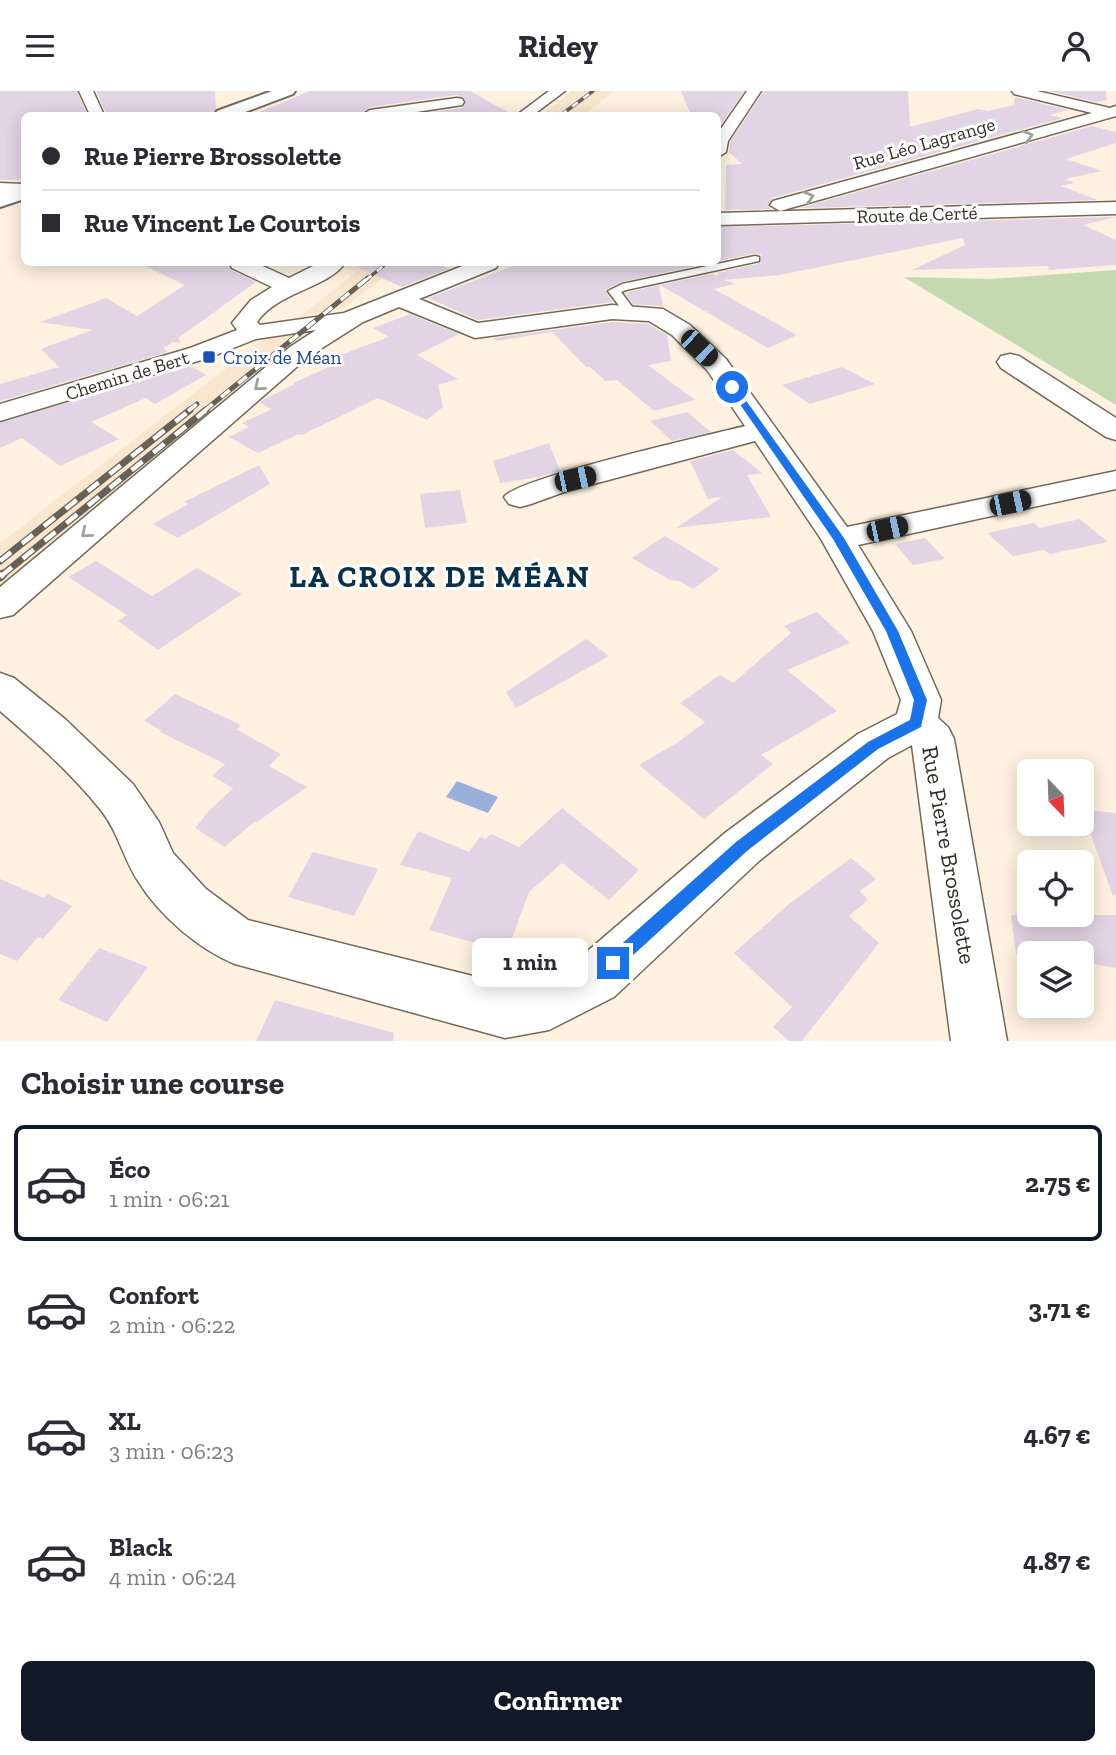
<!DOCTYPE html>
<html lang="fr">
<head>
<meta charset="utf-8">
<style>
	body { margin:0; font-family:"Zilla Slab",serif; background:#f7f7f7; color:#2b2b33; height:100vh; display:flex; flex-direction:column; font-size:26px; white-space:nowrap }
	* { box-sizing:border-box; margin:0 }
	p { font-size:23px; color:#7c7c81 }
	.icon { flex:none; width:38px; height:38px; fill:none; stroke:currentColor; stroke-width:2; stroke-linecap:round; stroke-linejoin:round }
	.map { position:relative; height:950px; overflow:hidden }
	.details { display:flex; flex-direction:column; background:#fff; flex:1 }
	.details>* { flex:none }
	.top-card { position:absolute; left:21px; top:21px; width:700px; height:154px; border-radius:10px; box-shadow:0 4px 18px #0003; display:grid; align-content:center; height:154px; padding:0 21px; background:#fff }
	.needle { width:46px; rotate:157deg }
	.fabs { position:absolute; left:1017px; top:668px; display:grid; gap:14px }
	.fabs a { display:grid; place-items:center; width:77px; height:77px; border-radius:10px; background:#fff; box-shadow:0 4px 18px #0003; font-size:35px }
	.end { position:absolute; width:32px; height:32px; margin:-16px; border:9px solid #1a73e8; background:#fff; box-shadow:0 0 0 4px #fff }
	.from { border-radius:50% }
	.bubble { position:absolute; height:49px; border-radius:10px; background:#fff; box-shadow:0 4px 18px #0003; font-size:23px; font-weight:700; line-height:49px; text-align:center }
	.car { position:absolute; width:21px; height:42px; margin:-21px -10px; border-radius:9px; box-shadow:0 0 5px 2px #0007; background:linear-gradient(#222 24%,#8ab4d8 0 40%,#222 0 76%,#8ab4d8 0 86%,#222 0) }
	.top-card b { display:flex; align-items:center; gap:24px; height:66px; font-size:26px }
	.top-card b+b { border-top:2px solid #e1e1e2 }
	.top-card i { width:18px; height:18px; background:#2b2b33 }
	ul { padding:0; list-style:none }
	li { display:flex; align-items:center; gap:21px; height:116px; margin:0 14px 10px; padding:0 7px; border:4px solid transparent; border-radius:10px }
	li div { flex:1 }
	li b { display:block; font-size:26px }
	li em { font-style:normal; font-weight:700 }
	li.active { border-color:#111827 }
	li>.icon { width:63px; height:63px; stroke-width:1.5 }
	h2 { padding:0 21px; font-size:32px; line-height:84px }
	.action { display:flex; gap:14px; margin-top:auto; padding:14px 21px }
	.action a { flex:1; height:80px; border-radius:10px; background:#111827; color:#fff; font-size:28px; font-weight:700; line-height:80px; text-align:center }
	header { display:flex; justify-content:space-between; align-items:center; height:91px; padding:0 21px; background:#fff; font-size:32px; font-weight:700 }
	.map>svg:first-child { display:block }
	.built { fill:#f8e6ce }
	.green { fill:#c4d8b2 }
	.water { fill:#99b0dd }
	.building { fill:#e3d4e5 }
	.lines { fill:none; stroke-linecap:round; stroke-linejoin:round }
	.lane-casing { stroke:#746859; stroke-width:3 }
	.street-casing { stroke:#746859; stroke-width:3 }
	.secondary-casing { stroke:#746859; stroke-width:4 }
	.lane { fill:#fff; fill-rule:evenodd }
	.street { fill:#fff; fill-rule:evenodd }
	.secondary { fill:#fff; fill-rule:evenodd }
	.rail-far3-casing { stroke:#676056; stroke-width:3.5 }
	.rail-far2-casing { stroke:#676056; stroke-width:5 }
	.rail-far1-casing { stroke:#676056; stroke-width:7 }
	.rail-casing { stroke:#676056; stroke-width:9 }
	.rail-far3 { stroke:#fff; stroke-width:2.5; stroke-dasharray:7; stroke-linecap:butt }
	.rail-far2 { stroke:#fff; stroke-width:3.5; stroke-dasharray:11; stroke-linecap:butt }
	.rail-far1 { stroke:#fff; stroke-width:4.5; stroke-dasharray:14; stroke-linecap:butt }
	.rail { stroke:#fff; stroke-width:6; stroke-dasharray:18; stroke-linecap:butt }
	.oneway { stroke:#a2a09d }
	.route { fill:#1a73e8 }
	.transit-dot { fill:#1a4fb4; stroke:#fff; stroke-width:2.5 }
	.labels { text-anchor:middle; stroke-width:6; stroke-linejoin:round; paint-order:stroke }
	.far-street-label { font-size:19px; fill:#312c25; stroke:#fff }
	.far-transit-label { font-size:19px; fill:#164399; stroke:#fff; text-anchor:start }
	.street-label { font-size:23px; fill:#312c25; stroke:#fff }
	.district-label { font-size:30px; font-weight:bold; letter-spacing:2px; fill:#083249; stroke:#fff }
</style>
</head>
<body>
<header><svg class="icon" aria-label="menu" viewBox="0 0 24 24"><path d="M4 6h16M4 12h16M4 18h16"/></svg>Ridey<svg class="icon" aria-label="person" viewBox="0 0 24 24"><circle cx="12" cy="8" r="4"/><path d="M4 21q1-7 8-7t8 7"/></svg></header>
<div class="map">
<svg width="1116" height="950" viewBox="0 0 1116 950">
	<rect width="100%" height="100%" fill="#fef1df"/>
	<!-- built -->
	<g class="built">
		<polygon points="572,0 614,0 584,24 541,24"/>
		<polygon points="350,172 401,172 344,217 299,226 358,180 343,177"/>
		<polygon points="316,241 0,501 0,452 264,248"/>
	</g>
	<!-- green -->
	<polygon class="green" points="1116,179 1116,314 904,186 991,188"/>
	<!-- water -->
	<polygon class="water" points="457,690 498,706 488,722 446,706"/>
	<!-- building -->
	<g class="building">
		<polygon points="0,0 77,0 86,21 24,24 24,89 0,89"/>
		<polygon points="96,0 215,0 216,18 212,24 107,24"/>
		<polygon points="310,0 470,0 513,24 411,24 462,17 466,10 457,4 370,16 360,24 252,24"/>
		<polygon points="681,0 744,0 718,38 718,24 691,24"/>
		<polygon points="764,0 908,0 910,36 978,18 989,20 1014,14 1015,6 1068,19 1049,24 1063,27 772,107 767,115 771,118 725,119 726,74 742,73 729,61 730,51"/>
		<polygon points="1049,0 1106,0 1107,9 1097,11"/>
		<polygon points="1092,35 1116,41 1116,52 1066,68 1102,80 1065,88 1075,92 1061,95 1098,109 800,117"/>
		<polygon points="1116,126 1083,134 1116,149 1116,174 1049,179 1048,175 912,179 965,154 963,147 780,184 724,189 735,193 714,198 797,244 768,257 660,194 712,183 718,185 718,182 761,172 761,164 756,162 718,170 718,136"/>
		<polygon points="139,172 226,172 231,179 256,191 178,247 181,252 173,251 163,257 168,261 0,310 0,293 59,276 41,258 92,239 40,231 106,207 137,225 185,194"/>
		<polygon points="348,172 437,172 448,178 402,196"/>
		<polygon points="521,172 688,172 695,175 621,191 605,199 613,211 478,229 428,207"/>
		<polygon points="659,194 663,215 633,213 625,202"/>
		<polygon points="410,223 459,243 417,264 458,288 438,294 443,316 427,329 378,307 302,344 299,343 258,362 229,346 249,336 242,332 272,318 260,312 261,310 295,293 293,292 331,275 324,270 389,246 373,237"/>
		<polygon points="612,231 648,233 667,244 671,270 648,274 695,309 654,320 617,289 605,290 590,276 586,276 552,241 496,250 494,247"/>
		<polygon points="191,275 206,284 155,313 146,307 91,331 119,348 60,375 22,347 0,357 0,332"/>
		<polygon points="842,276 875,293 810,313 782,294"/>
		<polygon points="687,321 711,341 672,350 650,330"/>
		<polygon points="549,352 560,380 539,386 500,392 493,370"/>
		<polygon points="733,359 762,382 747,384 771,426 676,437 722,406 708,408 690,370"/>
		<polygon points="259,374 270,393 178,447 153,433 188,413 184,411"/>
		<polygon points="460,399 467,432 425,437 420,403"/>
		<polygon points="1080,428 1108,451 1050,463 1044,459 1013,465 987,442 1034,432 1039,437"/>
		<polygon points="665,445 720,478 693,498 680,490 670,489 632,467"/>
		<polygon points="925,447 945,468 913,474 895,453"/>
		<polygon points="96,470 152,505 197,477 242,503 158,559 118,530 127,524 68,486"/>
		<polygon points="817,521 850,552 787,579 837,620 761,664 773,673 704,728 639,674 678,651 705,631 680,612 720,584 733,592 791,542 784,535"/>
		<polygon points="586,548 609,565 516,617 506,601"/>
		<polygon points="175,603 241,634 237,639 281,663 269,675 307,696 257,731 255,730 225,756 195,737 210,719 233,697 212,685 225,673 160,641 161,639 144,630"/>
		<polygon points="562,717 639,779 609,809 562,772 529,801 507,861 429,839 452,787 400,774 418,740 469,761 480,746 486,748 491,743 519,756"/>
		<polygon points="1082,719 1116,722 1116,804 1113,805"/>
		<polygon points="313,761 378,778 354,825 288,806"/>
		<polygon points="851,767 876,788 860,800 868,809 849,825 879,852 802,950 789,950 773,936 792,916 734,862 789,813"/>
		<polygon points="0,788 44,807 48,803 72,815 43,848 38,846 17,870 0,863"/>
		<polygon points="1011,824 1116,824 1116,877 1082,871 1082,863 1016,863"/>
		<polygon points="99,857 148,876 107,931 58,909"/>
		<polygon points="275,909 394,942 393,950 256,950"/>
	</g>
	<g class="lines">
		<!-- lane casing -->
		<g class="lane-casing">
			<polygon id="lane" points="755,165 759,166 759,170 626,199 621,201 636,221 630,225 626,224 608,200 622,193"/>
		</g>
		<!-- street casing -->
		<g class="street-casing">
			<g id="street">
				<polygon points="79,0 93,0 104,24 90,24"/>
				<polygon points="549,0 565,0 533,24 517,24"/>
				<polygon points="747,0 761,0 728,50 726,61 718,66 718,42"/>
				<polygon points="1012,0 1037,0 1110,17 1116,15 1116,25 787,118 780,120 770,114 773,110 1092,22 1014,3"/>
				<polygon points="457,7 462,8 464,11 462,14 397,24 362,24 370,19"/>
				<polygon points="0,92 24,93 24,103 0,104"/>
				<polygon points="1116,111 1116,123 718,134 718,122"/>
				<path d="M229,172H256L289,187L319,172H345C328,197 277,201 257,231L260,234L344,222L470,172H499L496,177L419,208L478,232L612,214L663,218L690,234L726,268L847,436L1116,380V398L858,454L911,540L941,609L938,627L948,636L954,648L1007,950H951L912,654L888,667L759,770L614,906L549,939L505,947L235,873C198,858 159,824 138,790C123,767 118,740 100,718C71,682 35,650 0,620V582L14,587L65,628L133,693L159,731L173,762L206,798L248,829L505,893L543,888L576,870L725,742L858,643L897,623L901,609L873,540L821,448L755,350L567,400L531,413L520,416L509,413L504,406C517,387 709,344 745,335L707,279L672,244L649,230L612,228L475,247L399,216L363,231L308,266L13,524L0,527V496L290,256L316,239L256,248L208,267L0,330V313L190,257L237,239L232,232L251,209L272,196L232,177Z"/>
				<polygon points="1010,263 1019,265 1116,327 1116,349 1106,346 1001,277 997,271 1001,265"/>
			</g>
		</g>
		<!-- secondary casing -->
		<g class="secondary-casing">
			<g id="secondary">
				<polygon points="272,0 295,0 293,3 237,24 215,24 217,20"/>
				<polygon points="24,95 24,108 0,116 0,103"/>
			</g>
		</g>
		<!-- lane -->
		<use href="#lane" class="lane"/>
		<!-- street -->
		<use href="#street" class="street"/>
		<!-- secondary -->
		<use href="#secondary" class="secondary"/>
		<!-- rail-far3 casing -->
		<g class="rail-far3-casing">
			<g id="rail-far3">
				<polyline points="561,24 593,0"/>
				<polyline points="366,189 387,172"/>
			</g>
		</g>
		<!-- rail-far2 casing -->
		<g class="rail-far2-casing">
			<g id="rail-far2">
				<polyline points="188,320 197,313"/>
				<polyline points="204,320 368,187"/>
			</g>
		</g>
		<!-- rail-far1 casing -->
		<g class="rail-far1-casing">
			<g id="rail-far1">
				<polyline points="0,470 190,319"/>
				<polyline points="1,485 206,319"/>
			</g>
		</g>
		<!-- rail casing -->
		<g class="rail-casing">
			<polyline id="rail" points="0,486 3,483"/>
		</g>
		<!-- rail-far3 -->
		<use href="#rail-far3" class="rail-far3"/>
		<!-- rail-far2 -->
		<use href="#rail-far2" class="rail-far2"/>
		<!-- rail-far1 -->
		<use href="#rail-far1" class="rail-far1"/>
		<!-- rail -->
		<use href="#rail" class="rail"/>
	</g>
	<!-- one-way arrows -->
	<defs><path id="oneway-chevron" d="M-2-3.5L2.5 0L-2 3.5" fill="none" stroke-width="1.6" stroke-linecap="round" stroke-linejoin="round" transform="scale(1.75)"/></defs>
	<g class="oneway">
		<use href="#oneway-chevron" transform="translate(1028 45) rotate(-16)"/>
		<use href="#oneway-chevron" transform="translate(809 106) rotate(-16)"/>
		<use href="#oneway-chevron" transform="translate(259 295) rotate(140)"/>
		<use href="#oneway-chevron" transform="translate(86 442) rotate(140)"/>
	</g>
	<!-- route -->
	<polygon class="route" points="729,294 735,294 844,447 898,540 927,609 921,636 878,658 747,760 619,877 613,879 607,877 605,872 607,866 736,751 868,651 910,629 914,609 886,540 833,448 728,296"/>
	<!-- markers -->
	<rect class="transit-dot" x="202" y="259" width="14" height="14" rx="3.5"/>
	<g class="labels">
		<!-- far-street labels -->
		<g class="far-street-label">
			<text transform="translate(924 52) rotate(-16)" y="7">Rue Léo Lagrange</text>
			<text transform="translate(917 123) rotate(-2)" y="7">Route de Certé</text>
			<text transform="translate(127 284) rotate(-17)" y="7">Chemin de Bert</text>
		</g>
		<!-- far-transit labels -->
		<g class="far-transit-label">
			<text x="223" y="273">Croix de Méan</text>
		</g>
		<!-- street labels -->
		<g class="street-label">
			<text transform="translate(949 764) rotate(80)" y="8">Rue Pierre Brossolette</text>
		</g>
		<!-- district labels -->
		<g class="district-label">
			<text x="440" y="496">LA CROIX DE MÉAN</text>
		</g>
	</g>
</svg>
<div class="fabs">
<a><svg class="needle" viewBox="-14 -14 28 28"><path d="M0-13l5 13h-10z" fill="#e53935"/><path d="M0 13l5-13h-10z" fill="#7c7c81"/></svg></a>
<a><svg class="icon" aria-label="locate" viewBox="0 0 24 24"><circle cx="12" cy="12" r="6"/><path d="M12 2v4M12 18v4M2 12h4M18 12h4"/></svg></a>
<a><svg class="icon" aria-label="layers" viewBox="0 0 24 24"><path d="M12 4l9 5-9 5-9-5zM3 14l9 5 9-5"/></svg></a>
</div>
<i class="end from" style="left:732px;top:296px"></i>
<i class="end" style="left:613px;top:872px"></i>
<div class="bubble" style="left:472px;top:847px;width:116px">1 min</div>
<i class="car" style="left:699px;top:257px;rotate:134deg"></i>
<i class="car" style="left:575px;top:388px;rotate:78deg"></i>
<i class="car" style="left:1010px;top:412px;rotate:78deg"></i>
<i class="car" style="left:887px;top:438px;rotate:78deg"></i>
<div class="top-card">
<b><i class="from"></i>Rue Pierre Brossolette</b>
<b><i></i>Rue Vincent Le Courtois</b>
</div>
</div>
<section class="details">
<h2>Choisir une course</h2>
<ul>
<li class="active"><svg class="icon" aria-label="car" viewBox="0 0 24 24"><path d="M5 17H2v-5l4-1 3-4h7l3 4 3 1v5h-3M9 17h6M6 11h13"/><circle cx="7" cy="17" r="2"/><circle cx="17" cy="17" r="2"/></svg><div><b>Éco</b><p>1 min · 06:21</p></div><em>2.75 €</em></li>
<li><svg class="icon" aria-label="car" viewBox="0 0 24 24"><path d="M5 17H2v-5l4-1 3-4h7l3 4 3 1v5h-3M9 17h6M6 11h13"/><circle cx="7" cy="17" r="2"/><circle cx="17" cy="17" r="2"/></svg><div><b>Confort</b><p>2 min · 06:22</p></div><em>3.71 €</em></li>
<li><svg class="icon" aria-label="car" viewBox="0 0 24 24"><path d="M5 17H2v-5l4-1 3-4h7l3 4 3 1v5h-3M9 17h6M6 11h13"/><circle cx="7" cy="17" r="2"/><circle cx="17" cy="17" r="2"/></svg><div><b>XL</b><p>3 min · 06:23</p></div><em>4.67 €</em></li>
<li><svg class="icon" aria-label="car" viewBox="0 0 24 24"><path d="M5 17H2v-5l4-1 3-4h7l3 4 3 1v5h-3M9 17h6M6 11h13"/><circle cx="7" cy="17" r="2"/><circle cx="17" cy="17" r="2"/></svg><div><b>Black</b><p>4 min · 06:24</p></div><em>4.87 €</em></li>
</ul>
<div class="action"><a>Confirmer</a></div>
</section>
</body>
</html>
